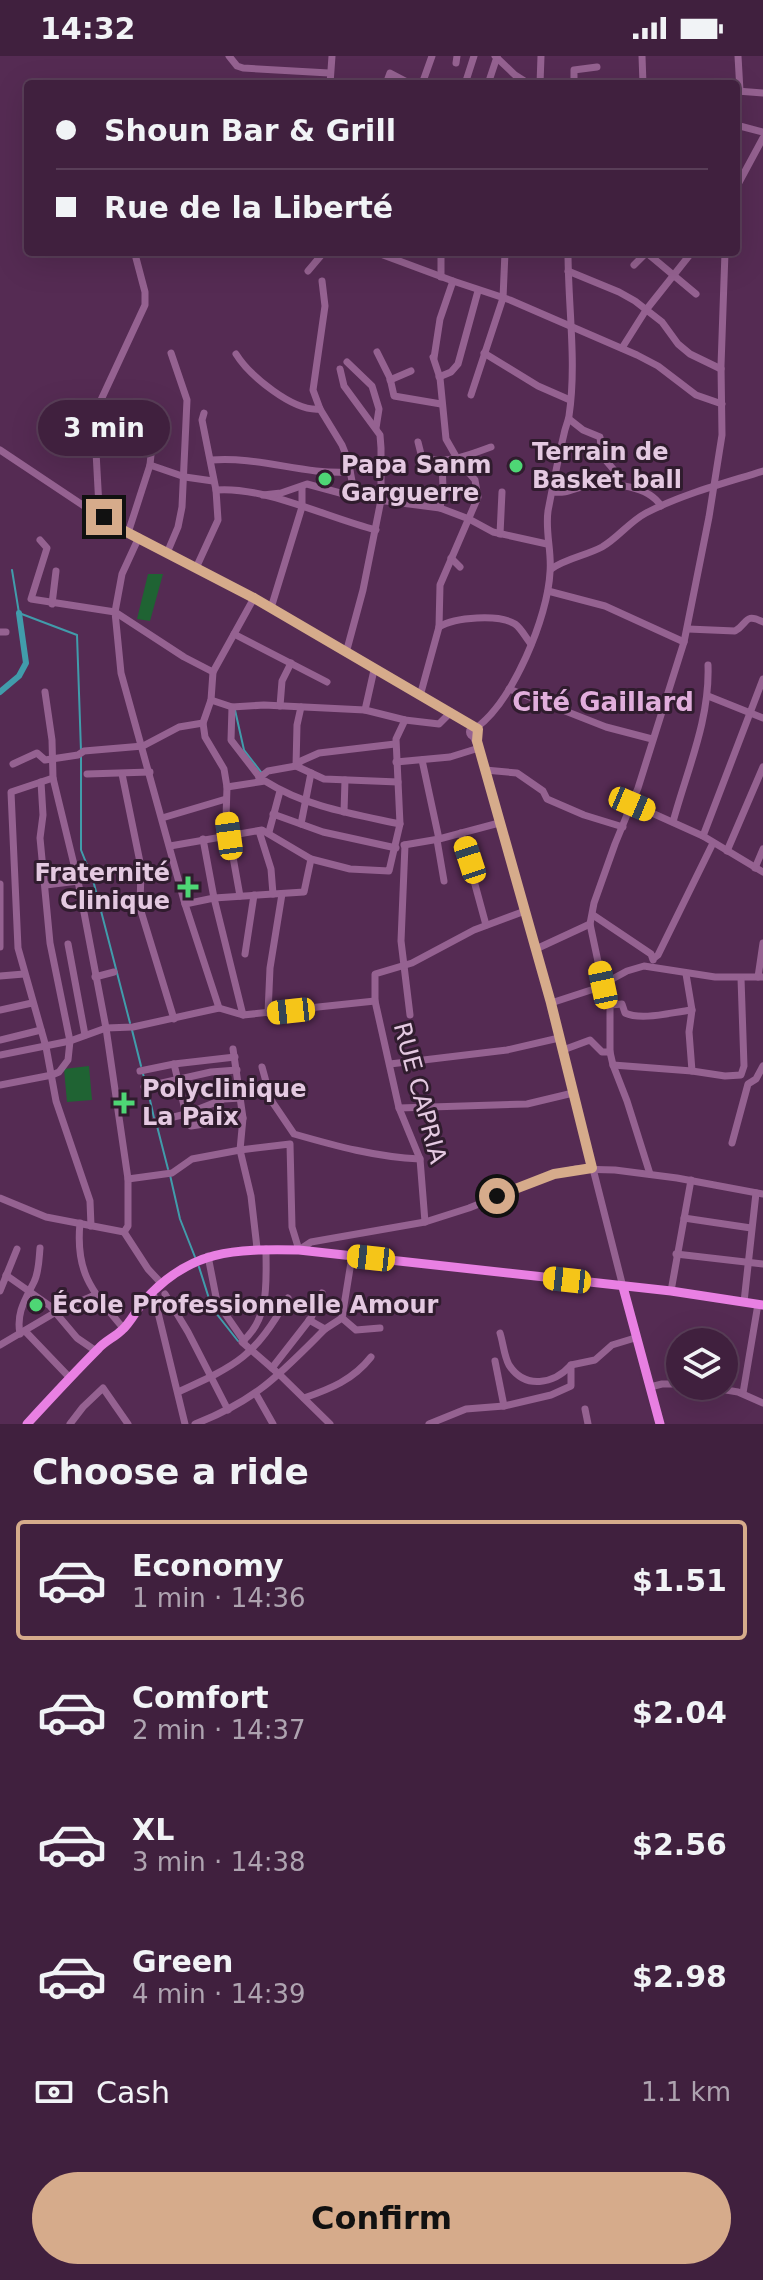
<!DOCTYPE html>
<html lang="en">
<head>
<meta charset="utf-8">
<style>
	body { margin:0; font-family:"DejaVu Sans",sans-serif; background:#4b2d49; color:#f1f3f6; height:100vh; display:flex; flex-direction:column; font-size:30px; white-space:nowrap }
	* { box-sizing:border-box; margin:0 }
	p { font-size:26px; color:#aea3b0 }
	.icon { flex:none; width:44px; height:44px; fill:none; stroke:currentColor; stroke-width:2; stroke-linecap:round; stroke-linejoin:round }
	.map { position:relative; height:1368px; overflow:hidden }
	.panel { display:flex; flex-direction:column; background:#40203e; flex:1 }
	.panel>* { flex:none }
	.hud { position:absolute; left:24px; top:24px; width:716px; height:176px; border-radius:8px; box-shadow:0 8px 32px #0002,0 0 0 2px #593e58; display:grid; align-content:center; height:176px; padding:0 32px; background:#40203e }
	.fabs { position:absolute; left:666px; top:1272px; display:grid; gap:16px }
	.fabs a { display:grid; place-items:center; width:72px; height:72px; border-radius:50%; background:#40203e; box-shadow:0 8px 32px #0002,0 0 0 2px #593e58; font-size:40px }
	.end { position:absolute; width:36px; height:36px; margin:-18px; border:10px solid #d6ab8b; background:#111; box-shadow:0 0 0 4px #111 }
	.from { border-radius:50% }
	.bubble { position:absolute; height:56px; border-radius:28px; background:#40203e; box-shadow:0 8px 32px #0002,0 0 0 2px #593e58; font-size:26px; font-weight:600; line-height:56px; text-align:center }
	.car { position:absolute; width:24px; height:48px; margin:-24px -12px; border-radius:10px; box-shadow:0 0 6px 2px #0007; background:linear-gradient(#f5c518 24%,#345 0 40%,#f5c518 0 76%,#345 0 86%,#f5c518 0) }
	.hud b { display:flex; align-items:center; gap:28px; height:76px; font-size:30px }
	.hud b+b { border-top:2px solid #593e58 }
	.hud i { width:20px; height:20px; background:#f1f3f6 }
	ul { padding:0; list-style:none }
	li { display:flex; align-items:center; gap:24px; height:120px; margin:0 16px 12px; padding:0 16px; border:4px solid transparent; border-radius:8px }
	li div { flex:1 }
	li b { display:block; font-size:30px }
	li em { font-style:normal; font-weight:600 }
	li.current { border-color:#d6ab8b }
	li>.icon { width:72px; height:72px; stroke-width:1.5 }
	h2 { padding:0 32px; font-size:36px; line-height:96px }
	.pay { display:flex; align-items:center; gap:20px; height:88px; padding:0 32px; font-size:30px }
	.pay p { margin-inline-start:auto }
	.button { display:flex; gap:16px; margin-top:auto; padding:16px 32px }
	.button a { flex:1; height:92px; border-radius:48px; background:#d6ab8b; color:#111; font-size:32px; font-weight:600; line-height:92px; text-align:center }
	.status { display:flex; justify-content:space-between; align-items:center; height:56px; padding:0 40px; background:#40203e; direction:ltr }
	.status svg { height:22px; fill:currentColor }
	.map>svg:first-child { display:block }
	.green { fill:#1f6333 }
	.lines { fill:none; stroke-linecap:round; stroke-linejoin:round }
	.stream { stroke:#419cab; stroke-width:2 }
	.canal { stroke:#419cab; stroke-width:6 }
	.minor { stroke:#956291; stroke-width:7 }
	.major { stroke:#e980e3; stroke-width:9 }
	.route { stroke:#d6ab8b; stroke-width:10 }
	.poi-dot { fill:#4ed675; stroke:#301c2e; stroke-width:3 }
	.labels { text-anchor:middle; stroke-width:6; stroke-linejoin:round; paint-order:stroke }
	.poi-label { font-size:24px; font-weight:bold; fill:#e4c9e1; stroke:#301c2e; text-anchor:start }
	.street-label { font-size:24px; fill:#e4c9e1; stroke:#301c2e }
	.neighbourhood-label { font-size:26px; font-weight:bold; fill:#e1aedc; stroke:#301c2e }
</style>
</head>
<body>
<div class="status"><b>14:32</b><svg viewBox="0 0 49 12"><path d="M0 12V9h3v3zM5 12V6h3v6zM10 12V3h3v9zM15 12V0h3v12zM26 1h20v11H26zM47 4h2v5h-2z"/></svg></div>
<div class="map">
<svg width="763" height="1368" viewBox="0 0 763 1368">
	<rect width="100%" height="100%" fill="#552b53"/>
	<!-- green -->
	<g class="green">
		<polygon points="148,518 163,518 150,565 137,563"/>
		<polygon points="89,1010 92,1044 67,1046 64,1013"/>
	</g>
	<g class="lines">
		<!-- stream -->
		<g class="stream">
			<polyline points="12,514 19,557 77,579 81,695"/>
			<polyline points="235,654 244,694 261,716"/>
			<polyline points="81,701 81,794 93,824 130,967"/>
			<polyline points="132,974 141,1010"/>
			<polyline points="143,1018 146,1027"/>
			<polyline points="148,1035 154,1062"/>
			<polyline points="157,1070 168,1113"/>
			<polyline points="170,1119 180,1163 195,1201"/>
			<polyline points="199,1211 212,1252 238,1285"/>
		</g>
		<!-- canal -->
		<polyline class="canal" points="0,636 19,620 26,607 19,557"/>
		<!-- minor -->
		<g class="minor">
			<polyline points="229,0 237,10 243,12 329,17"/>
			<polyline points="495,0 515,19 529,28"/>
			<polyline points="642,0 643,28"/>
			<polyline points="738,0 740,35"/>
			<polyline points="456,7 457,0"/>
			<polyline points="330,28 332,0"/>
			<polyline points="386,28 390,17 411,28"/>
			<polyline points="422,28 432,0"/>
			<polyline points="465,28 474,0"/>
			<polyline points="488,28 497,1"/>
			<polyline points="540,28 541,0"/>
			<polyline points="574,28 574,14 597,11"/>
			<polyline points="737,35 763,37"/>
			<polyline points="736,69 763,76"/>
			<polyline points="736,132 763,82"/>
			<polyline points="375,196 453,225"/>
			<polyline points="441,196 441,221"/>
			<polyline points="647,197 696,238"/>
			<polyline points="634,209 647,196"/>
			<polyline points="308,215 324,196"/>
			<polyline points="568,215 619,236 635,245 662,266 678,288 690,298 721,313"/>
			<polyline points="322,225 325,250 313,334 320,353 342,389 348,404 355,441"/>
			<polyline points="622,292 646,254 692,196"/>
			<polyline points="377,296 390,322 394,340 441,348"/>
			<polyline points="484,297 538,330 570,344"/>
			<path d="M236,298C249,319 293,356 320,353"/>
			<polyline points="434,302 440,263 453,225 510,244 637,299 658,310 696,339 722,348"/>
			<polyline points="347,306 372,330 379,353 376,372"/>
			<polyline points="340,313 344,330 380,379 381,392 381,444 363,534 346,597"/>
			<polyline points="439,321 451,316 458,308 478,235"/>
			<polyline points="390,324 411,315"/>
			<polyline points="471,339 503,242 505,196"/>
			<polyline points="569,363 583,374 600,381 602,400 614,414 617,430"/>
			<path d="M418,386L422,402C447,408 467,400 491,391"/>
			<polyline points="0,394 111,468 254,542 474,671"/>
			<path d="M211,404C259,400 303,419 350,416"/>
			<polyline points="150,409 185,421 213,425"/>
			<path d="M216,434C264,430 328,462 376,474"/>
			<path d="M553,436C568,438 576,431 590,429C612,426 649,430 661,450"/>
			<polyline points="263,439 281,437 307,428 355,441 440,452 469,463 493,476 547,488"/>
			<polyline points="440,452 443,433 442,405"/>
			<polyline points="104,461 99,451 94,359 145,249 145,236 136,202"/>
			<polyline points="128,477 150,409 155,356"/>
			<polyline points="500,478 502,436"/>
			<polyline points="139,481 122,518 115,556 184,601 213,616 254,542"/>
			<polyline points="40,484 47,492 31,543 115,556 121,617 185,848 219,952"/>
			<polyline points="167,497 178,471 182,451 187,344 171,297"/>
			<polyline points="451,502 460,511"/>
			<polyline points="196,512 218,464 216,434 202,364 204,357"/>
			<path d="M551,513C567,502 585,500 602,491C618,482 629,466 646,457C682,438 725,427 763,415"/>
			<polyline points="548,535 605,550 684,586"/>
			<polyline points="52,548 56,515"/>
			<polyline points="271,552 302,451 302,431"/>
			<path d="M439,571C455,561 499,558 515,568C521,572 526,582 531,588"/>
			<path d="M688,573L735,575C748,568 744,556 763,566"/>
			<polyline points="0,576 6,576"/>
			<polyline points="234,578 327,626"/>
			<polyline points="213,616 211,644 203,667 205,681 224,713 227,731 226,762 240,840"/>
			<polyline points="509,633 606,671 652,683"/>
			<polyline points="45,636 52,684 53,722 78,825 106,972 128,1123 128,1170 124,1176"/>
			<polyline points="420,640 439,571 440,529 478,441 475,424 458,404 446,383 440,322 433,301"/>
			<polyline points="708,640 763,662"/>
			<polyline points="211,644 232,651 264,649 365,654 405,664 439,668 451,656"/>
			<polyline points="280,650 282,625 291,607"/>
			<polyline points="232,651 231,684 261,723"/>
			<polyline points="301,651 297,669 296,710 324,723 398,726"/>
			<polyline points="365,654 374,614"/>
			<circle cx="474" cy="676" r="4.5"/>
			<path d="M476,672C513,645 548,561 550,516C552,496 545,476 548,455C553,429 558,403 564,378C565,372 568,366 569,360C577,306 568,251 568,196"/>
			<polyline points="473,680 481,699 551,947 623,1231"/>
			<polyline points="422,704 439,783"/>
			<polyline points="396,706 450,701 479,692"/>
			<polyline points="13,708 37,697 45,704 78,699 84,695 143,690 179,671 203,667"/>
			<polyline points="485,714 517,717 543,735 547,743 584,759 623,771"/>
			<polyline points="87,718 150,716"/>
			<polyline points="122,718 141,811 140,852 174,963"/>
			<polyline points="53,722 11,736 18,892 46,991 56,1045 90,1145 91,1170"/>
			<polyline points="259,722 268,715 296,710 301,705 319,697 395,688"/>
			<path d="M227,731L265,725C306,751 353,758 400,768"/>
			<polyline points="632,748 703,780 763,816"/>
			<polyline points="344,756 345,724"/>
			<polyline points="273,758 323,776 396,792"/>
			<polyline points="162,762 226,743"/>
			<path d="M673,766C687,714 710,664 708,609"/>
			<polyline points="301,768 311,717"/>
			<polyline points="259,775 271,813 273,838"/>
			<polyline points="269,776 280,735"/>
			<polyline points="461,777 486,869"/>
			<polyline points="703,780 763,623"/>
			<polyline points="203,783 214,842 243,959"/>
			<polyline points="437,784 444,825"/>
			<polyline points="404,789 439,783 499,767"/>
			<polyline points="405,789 401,885 410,959"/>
			<polyline points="170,790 262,774 311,803 350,813 389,815 400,768 396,683 405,664"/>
			<polyline points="727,795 763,711"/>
			<polyline points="755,812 763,793"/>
			<polyline points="0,828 0,891"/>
			<polyline points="46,829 78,825"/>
			<polyline points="185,848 214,842 304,836 311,803"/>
			<polyline points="593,859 651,898 653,904"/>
			<polyline points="68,888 85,979"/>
			<polyline points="536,893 590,868"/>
			<polyline points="245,898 254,839"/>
			<polyline points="654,902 658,899 713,787"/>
			<polyline points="686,918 692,954 689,976 692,1015"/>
			<polyline points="0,920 24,918"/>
			<polyline points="95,921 114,916"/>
			<polyline points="758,921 763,887"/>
			<polyline points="551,947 594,933 627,915 644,910 715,921 763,921"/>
			<path d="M610,949L622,948L625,957C642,965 672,956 692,954"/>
			<polyline points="0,954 32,947"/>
			<polyline points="268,957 270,912 282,838"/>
			<polyline points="0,984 41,974"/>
			<polyline points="233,993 243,1062 240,1094 251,1140 257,1192"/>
			<polyline points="563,994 590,984 602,996 610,996"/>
			<polyline points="0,999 70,985 106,972 133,971 219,952 243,959 375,945"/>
			<polyline points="174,1008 186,1058"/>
			<polyline points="390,1008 507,994 559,982"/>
			<polyline points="613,1009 692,1015 725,1020 741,1019 744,1010 741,922"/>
			<path d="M262,1011L271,1044L294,1078C336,1090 376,1101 420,1103"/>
			<polyline points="140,1015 174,1008 235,1001"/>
			<polyline points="0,1029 52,1019 59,1016 68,1004 70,985 50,887 40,782 43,759 41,726"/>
			<polyline points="144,1031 211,1016 237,1014"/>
			<polyline points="399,1052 527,1048 573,1037"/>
			<polyline points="153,1066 186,1058 224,1043 241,1042"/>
			<polyline points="191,1070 243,1062"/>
			<polyline points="732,1087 748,1028 756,1023 763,1010"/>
			<polyline points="650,1118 627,1045 613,1009 610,996 610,935 603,929 590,868 594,847 615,788 638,732 684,586 709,461 722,379 721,310 725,196"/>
			<polyline points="128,1123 172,1117 192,1103 240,1094 290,1088 292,1171 299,1194 311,1186 425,1166 469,1152 554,1118 576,1113 615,1114 677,1122 763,1138"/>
			<polyline points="0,1142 46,1161 124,1176 148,1213 162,1228"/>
			<polyline points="684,1162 751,1172"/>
			<polyline points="425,1166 420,1103 399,1052 375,945 375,918 412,907 474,874 525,855"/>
			<path d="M80,1167C75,1218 93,1236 124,1273"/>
			<path d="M266,1193C266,1227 270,1262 242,1286L280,1319L330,1368"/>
			<polyline points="676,1198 763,1208"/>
			<polyline points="208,1200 217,1246 244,1285"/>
			<polyline points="6,1219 50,1250 77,1282 96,1295"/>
			<polyline points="0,1235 17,1193"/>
			<polyline points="671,1235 691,1124"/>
			<polyline points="153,1236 185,1368"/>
			<polyline points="165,1238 188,1276 228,1354"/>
			<polyline points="744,1246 756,1137"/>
			<polyline points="342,1262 352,1200"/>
			<polyline points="309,1264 325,1273 342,1262 356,1274 380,1272"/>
			<polyline points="25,1275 70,1322"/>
			<path d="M20,1278C16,1257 25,1244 34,1226C39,1216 39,1203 40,1192"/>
			<polyline points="0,1289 56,1256 95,1239"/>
			<polyline points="495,1305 504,1350"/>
			<polyline points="571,1309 595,1304 612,1289 635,1282"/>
			<polyline points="272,1312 311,1262 322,1237"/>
			<polyline points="702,1330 738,1336 763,1347"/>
			<polyline points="650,1331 662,1328 680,1328"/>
			<path d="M178,1336C239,1308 254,1301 288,1242"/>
			<polyline points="743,1337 758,1248"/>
			<polyline points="256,1338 273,1368"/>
			<path d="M304,1342C330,1333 353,1324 371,1301"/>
			<polyline points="585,1353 588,1368"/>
			<polyline points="70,1368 83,1351 103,1332 128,1368"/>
			<path d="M195,1368C257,1344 280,1318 325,1273"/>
			<path d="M429,1368L466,1353L504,1350L551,1339L571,1330V1309C554,1328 525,1334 509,1309C504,1300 503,1286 500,1277"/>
		</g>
		<!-- major -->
		<g class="major">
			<polyline points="623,1231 660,1368"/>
			<path d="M27,1368C50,1343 74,1317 98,1293C105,1285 115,1281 122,1274C131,1266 136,1254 144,1245C190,1193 234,1193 299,1194L671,1235L763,1249"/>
		</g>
	</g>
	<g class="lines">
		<!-- route -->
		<polyline class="route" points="104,461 111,468 254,542 478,673 477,685 551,947 592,1112 554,1118 497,1140"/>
	</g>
	<!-- markers -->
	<g class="poi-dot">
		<circle cx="516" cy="410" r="8"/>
		<circle cx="325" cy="423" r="8"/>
		<path d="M184 819h8v8h8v8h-8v8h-8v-8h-8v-8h8z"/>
		<path d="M120 1035h8v8h8v8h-8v8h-8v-8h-8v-8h8z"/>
		<circle cx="36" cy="1249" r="8"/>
	</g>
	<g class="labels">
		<!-- poi labels -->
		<g class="poi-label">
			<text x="532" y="404">Terrain de<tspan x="532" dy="28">Basket ball</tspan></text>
			<text x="341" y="417">Papa Sanm<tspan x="341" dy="28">Garguerre</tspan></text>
			<text x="170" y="825" text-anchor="end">Fraternité<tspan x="170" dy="28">Clinique</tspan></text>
			<text x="142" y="1041">Polyclinique<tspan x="142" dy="28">La Paix</tspan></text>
			<text x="52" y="1257">École Professionnelle Amour</text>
		</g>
		<!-- street labels -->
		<g class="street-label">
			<text transform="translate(420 1037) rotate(75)" y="8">RUE CAPRIA</text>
		</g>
		<!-- neighbourhood labels -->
		<g class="neighbourhood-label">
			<text x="603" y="655">Cité Gaillard</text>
		</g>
	</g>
</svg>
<div class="fabs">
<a><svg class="icon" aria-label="layers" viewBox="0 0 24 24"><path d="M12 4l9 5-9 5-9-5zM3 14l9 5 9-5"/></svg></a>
</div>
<i class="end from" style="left:497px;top:1140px"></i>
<i class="end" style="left:104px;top:461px"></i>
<div class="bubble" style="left:38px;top:344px;width:132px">3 min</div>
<i class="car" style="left:632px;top:748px;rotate:113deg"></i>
<i class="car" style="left:229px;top:780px;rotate:352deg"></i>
<i class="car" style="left:470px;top:804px;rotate:342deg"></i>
<i class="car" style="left:603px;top:929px;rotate:348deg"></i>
<i class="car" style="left:291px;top:955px;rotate:264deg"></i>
<i class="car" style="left:371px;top:1202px;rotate:276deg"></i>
<i class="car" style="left:567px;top:1224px;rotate:276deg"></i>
<div class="hud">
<b><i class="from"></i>Shoun Bar &amp; Grill</b>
<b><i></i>Rue de la Liberté</b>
</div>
</div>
<section class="panel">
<h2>Choose a ride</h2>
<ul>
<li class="current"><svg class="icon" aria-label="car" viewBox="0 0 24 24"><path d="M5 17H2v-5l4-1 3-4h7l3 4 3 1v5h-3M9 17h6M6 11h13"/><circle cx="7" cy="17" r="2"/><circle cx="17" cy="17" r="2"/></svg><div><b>Economy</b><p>1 min · 14:36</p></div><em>$1.51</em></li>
<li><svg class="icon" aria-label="car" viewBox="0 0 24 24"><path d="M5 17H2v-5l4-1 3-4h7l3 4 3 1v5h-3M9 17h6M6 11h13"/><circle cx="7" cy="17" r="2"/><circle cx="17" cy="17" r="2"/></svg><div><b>Comfort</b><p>2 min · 14:37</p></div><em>$2.04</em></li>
<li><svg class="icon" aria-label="car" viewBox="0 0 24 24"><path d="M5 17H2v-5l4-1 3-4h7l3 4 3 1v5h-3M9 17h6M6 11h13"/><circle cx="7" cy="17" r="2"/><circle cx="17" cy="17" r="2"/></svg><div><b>XL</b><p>3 min · 14:38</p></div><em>$2.56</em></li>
<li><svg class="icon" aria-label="car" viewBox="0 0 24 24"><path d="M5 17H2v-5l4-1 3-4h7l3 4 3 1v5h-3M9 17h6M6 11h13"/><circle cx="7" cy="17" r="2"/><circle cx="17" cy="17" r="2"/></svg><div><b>Green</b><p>4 min · 14:39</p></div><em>$2.98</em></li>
</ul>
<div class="pay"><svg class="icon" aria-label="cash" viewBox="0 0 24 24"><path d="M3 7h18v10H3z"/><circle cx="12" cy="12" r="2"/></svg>Cash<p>1.1 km</p></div>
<div class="button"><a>Confirm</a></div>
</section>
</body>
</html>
